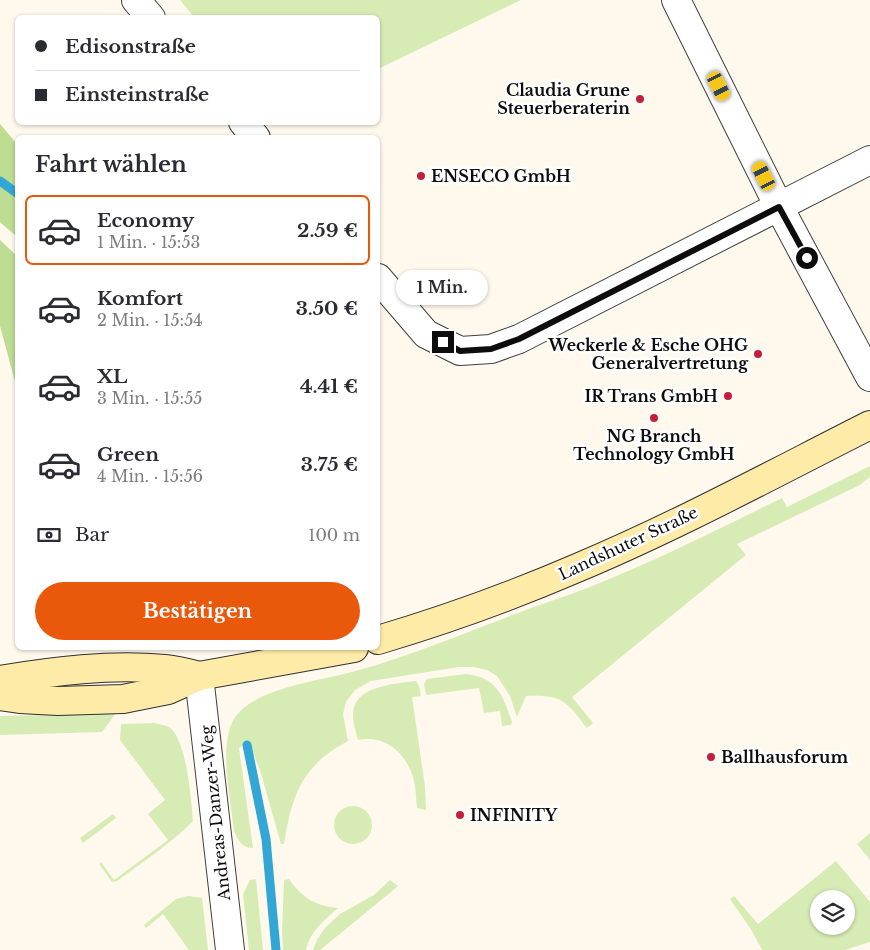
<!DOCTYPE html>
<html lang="de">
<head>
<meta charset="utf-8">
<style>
	body { margin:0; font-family:"Libre Baskerville",serif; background:#f7f7f7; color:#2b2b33; height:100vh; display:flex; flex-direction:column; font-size:19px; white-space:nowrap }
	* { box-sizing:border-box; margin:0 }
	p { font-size:16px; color:#7c7c81 }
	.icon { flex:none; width:28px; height:28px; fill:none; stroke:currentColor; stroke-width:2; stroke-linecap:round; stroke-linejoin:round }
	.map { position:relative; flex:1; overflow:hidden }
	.sheet { position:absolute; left:15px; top:135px; width:365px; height:515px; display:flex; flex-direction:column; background:#fff; border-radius:8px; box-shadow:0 1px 4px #0004 }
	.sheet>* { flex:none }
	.guide { position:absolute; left:15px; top:15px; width:365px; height:110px; border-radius:8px; box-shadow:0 1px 4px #0004; display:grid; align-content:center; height:110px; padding:0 20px; background:#fff }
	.buttons { position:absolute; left:810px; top:890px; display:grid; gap:10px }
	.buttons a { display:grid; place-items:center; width:45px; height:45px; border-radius:50%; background:#fff; box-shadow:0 1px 4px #0004; font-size:25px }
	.end { position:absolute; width:22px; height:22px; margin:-11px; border:6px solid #0d0d0d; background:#fff; box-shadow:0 0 0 2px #fff }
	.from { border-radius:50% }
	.bubble { position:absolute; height:35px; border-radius:18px; background:#fff; box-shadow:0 1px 4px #0004; font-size:16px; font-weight:700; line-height:35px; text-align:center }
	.car { position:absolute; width:15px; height:30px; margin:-15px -8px; border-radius:6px; box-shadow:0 0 4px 1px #0007; background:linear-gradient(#f5c518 24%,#345 0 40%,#f5c518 0 76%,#345 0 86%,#f5c518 0) }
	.guide b { display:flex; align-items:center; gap:18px; height:48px; font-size:19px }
	.guide b+b { border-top:1px solid #e1e1e2 }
	.guide i { width:12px; height:12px; background:#2b2b33 }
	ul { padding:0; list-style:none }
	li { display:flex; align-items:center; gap:15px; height:70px; margin:0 10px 8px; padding:0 10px; border:2px solid transparent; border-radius:8px }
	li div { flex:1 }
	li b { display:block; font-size:19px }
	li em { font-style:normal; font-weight:700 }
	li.on { border-color:#ea580c }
	li>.icon { width:45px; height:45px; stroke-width:1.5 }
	h2 { padding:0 20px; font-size:22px; line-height:60px }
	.pay { display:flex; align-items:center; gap:12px; height:55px; padding:0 20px; font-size:19px }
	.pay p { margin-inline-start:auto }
	.primary-button { display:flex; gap:10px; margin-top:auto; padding:10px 20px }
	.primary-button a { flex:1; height:58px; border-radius:30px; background:#ea580c; color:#fff; font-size:20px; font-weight:700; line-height:58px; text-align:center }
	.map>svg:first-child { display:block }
	.green { fill:#d7ebb5; fill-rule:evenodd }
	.forest { fill:#bddd93 }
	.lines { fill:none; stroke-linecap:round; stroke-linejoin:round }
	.stream { stroke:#32a6d4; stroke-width:9 }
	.street-casing { stroke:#404040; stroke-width:30 }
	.secondary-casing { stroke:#2f2f2f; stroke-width:30 }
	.street { stroke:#fff; stroke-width:28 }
	.secondary { stroke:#ffeba8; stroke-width:28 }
	.route { stroke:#0d0d0d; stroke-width:6 }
	.poi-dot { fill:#c41e39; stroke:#fff; stroke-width:2 }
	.labels { text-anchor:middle; stroke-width:5; stroke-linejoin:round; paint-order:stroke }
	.poi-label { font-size:16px; font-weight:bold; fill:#0d0d0d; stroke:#fff; text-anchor:end }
	.street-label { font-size:16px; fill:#0d0d0d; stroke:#fff }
</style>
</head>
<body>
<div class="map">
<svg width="870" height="950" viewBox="0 0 870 950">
	<rect width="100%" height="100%" fill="#fff9ed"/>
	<!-- green -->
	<g class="green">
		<polygon points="180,0 521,0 378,69 378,18 194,17"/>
		<path d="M870,466V477L860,485L737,544L746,555L572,697L593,723L587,728C566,701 562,694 526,696L517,717L510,696L497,676L487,670L474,667H459L371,681L355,690L346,702L343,714L348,741C302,765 292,795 284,844H281L260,770L250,745H243L239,748L253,848C242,848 238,841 234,831C231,801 218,745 234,719C255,686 324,681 359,670C412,655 463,634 515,614C540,604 565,597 590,587C655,561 719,529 782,498L787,507Z"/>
		<path d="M466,674C497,677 503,696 512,722L511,725L502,726L500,711L484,713L479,688L426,695L424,684L427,679Z"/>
		<path d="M416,681L419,686L421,696L412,697L425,786L426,810L417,808C416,799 416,790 414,781C408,754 385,734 358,740C356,732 353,724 353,716C352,686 393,684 416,681Z"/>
		<polygon points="116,713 102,732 0,735 0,716"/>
		<path d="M154,723C159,724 165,725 169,727C187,740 191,799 193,821C170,844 143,862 117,881L112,882L99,864L101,862L114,880L168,840L148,814L165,800L120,740L121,724Z"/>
		<circle cx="353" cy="825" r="19"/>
		<polygon points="113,814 116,818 83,843 80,838"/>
		<polygon points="870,833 870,860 857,844"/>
		<path d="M836,861L870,902V942L845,950H762L752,931L730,899L734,896L758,924ZM819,899H846V926H819Z"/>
		<polygon points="256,879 263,950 249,950 243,894 250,880"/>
		<path d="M289,879C302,898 316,906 338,908C325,919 309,933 306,950H283L282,932L284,880Z"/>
		<polygon points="390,880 398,886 391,892 320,950 313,950 317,940 325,928 340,914 374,895"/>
		<polygon points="188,896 202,898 208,950 189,950 163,914 146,928 144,925 176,899"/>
	</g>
	<!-- forest -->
	<g class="forest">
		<polygon points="0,124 17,144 17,237 0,222"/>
		<polygon points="0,240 17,256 17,389 0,326"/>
	</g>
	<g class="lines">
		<!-- stream -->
		<g class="stream">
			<polyline points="0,181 18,194"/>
			<polyline points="247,745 266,839 276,950"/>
		</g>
		<!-- street casing -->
		<g class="street-casing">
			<g id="street">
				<polyline points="136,0 151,18"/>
				<polyline points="676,0 779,207 870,377"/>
				<polyline points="243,122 256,138"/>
				<polyline points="378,278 426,334 460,351 491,349 519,339 870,160"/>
				<polyline points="199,676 230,950"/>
			</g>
		</g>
		<!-- secondary casing -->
		<g class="secondary-casing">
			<g id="secondary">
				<path d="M378,640C445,620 512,596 577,568C677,526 773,474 870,425"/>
				<path d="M0,680C54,671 110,664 165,669C176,670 188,673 199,676"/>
				<polyline points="0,696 20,699 58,701 123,699 168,690 199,676 354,648"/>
			</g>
		</g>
		<!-- street -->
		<use href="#street" class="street"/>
		<!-- secondary -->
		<use href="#secondary" class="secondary"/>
	</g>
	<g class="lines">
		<!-- route -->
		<polyline class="route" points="443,342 460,351 491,349 519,339 779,207 807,258"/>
	</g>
	<!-- markers -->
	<g class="poi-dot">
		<circle cx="640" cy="99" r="5"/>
		<circle cx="421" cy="176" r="5"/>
		<circle cx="758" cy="354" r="5"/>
		<circle cx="728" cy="396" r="5"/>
		<circle cx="654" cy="418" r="5"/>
		<circle cx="711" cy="757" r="5"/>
		<circle cx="460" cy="815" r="5"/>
	</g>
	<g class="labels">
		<!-- poi labels -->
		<g class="poi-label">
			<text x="630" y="96">Claudia Grune<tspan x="630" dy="18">Steuerberaterin</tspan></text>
			<text x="431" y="182" text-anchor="start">ENSECO GmbH</text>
			<text x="748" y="351">Weckerle &amp; Esche OHG<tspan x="748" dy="18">Generalvertretung</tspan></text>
			<text x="718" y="402">IR Trans GmbH</text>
			<text x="654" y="442" text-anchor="middle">NG Branch<tspan x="654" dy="18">Technology GmbH</tspan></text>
			<text x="721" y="763" text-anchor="start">Ballhausforum</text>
			<text x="470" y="821" text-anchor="start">INFINITY</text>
		</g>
		<!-- street labels -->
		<g class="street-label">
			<text transform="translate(628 543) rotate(-25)" y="6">Landshuter Straße</text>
			<text transform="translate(215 813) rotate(-96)" y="6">Andreas-Danzer-Weg</text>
		</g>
	</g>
</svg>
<div class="buttons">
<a><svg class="icon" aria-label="layers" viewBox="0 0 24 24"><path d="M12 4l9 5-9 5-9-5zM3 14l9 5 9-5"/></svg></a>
</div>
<i class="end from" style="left:807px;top:258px"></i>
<i class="end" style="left:443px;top:342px"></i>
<div class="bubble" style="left:396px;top:270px;width:92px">1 Min.</div>
<i class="car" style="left:719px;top:86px;rotate:153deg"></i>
<i class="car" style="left:764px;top:176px;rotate:333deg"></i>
<div class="guide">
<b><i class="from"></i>Edisonstraße</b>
<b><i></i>Einsteinstraße</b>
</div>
<section class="sheet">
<h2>Fahrt wählen</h2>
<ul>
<li class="on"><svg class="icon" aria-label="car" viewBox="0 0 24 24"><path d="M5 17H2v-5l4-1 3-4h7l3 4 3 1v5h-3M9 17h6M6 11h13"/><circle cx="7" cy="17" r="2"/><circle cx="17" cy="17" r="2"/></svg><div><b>Economy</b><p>1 Min. · 15:53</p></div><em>2.59 €</em></li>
<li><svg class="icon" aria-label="car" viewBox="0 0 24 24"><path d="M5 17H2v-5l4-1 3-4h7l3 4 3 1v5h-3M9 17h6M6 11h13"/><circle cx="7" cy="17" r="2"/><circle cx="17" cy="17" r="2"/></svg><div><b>Komfort</b><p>2 Min. · 15:54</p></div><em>3.50 €</em></li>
<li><svg class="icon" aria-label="car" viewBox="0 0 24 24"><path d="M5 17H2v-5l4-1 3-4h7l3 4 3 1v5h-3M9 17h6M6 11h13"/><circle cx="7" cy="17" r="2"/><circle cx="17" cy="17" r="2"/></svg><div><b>XL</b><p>3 Min. · 15:55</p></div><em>4.41 €</em></li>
<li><svg class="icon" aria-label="car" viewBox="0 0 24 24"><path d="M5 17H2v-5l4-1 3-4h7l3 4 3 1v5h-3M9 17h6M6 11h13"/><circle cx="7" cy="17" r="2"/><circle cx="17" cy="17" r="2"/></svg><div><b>Green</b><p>4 Min. · 15:56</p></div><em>3.75 €</em></li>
</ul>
<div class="pay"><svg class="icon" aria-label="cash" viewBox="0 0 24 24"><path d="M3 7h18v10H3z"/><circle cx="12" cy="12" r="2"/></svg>Bar<p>100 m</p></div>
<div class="primary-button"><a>Bestätigen</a></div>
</section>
</div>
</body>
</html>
